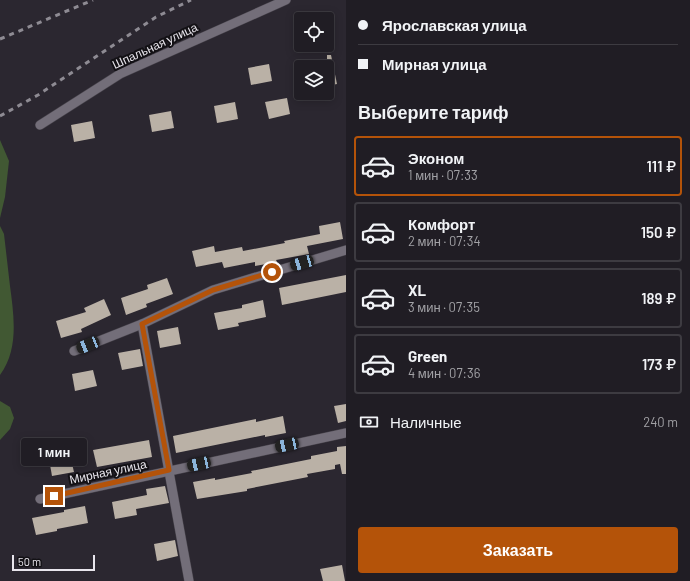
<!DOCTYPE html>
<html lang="ru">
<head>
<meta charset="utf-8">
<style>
	body { margin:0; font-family:Barlow,sans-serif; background:#2d2a31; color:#f1f3f6; height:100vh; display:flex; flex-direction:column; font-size:15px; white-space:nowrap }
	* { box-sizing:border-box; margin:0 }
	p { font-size:13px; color:#a2a2a6 }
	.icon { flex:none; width:22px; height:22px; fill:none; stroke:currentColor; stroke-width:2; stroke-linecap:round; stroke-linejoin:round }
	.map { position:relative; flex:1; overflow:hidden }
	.sheet { display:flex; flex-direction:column; background:#201d24; width:344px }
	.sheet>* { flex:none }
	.guide { display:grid; align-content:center; height:88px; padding:0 12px; background:#201d24 }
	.fabs { position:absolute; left:294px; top:12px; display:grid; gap:8px }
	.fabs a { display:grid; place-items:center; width:40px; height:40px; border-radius:4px; background:#201d24; box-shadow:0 2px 10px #0003,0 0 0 1px #3d3b41; font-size:20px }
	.scale { position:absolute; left:12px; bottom:10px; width:83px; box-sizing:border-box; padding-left:4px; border:2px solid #e8e5ec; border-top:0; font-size:11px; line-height:14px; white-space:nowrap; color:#e8e5ec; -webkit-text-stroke:3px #131115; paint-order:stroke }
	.end { position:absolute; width:18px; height:18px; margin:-9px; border:5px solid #b45309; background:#fff; box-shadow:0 0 0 2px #fff }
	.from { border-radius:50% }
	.bubble { position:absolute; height:28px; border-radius:4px; background:#201d24; box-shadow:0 2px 10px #0003,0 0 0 1px #3d3b41; font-size:13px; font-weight:600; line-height:28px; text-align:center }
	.car { position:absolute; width:12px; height:24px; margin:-12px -6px; border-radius:5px; box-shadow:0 0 3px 1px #0007; background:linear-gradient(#222 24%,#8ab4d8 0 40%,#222 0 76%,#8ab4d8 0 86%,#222 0) }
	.guide b { display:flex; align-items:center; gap:14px; height:38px; font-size:15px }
	.guide b+b { border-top:1px solid #3d3b41 }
	.guide i { width:10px; height:10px; background:#f1f3f6 }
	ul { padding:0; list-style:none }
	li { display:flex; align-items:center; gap:12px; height:60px; margin:0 8px 6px; padding:0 4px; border:2px solid #3d3b41; border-radius:4px }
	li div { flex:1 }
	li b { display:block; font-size:15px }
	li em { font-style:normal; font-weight:600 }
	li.current { border-color:#b45309 }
	li>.icon { width:36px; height:36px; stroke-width:1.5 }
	h2 { padding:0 12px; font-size:18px; line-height:48px }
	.pay { display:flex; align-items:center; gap:10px; height:44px; padding:0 12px; font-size:15px }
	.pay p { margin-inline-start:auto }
	.action { display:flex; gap:8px; margin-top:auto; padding:8px 12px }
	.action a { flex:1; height:46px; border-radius:4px; background:#b45309; color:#fff; font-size:16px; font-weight:600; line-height:46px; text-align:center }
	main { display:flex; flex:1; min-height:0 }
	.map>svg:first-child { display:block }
	.forest { fill:#415833 }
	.building { fill:#bab1a6 }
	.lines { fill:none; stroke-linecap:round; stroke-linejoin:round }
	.minor-casing { stroke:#47434b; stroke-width:10 }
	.minor { stroke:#736e79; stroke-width:9 }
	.rail { stroke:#8e8b93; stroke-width:3; stroke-dasharray:5 5; stroke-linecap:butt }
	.route { stroke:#b45309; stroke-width:5 }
	.labels { text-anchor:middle; stroke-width:4; stroke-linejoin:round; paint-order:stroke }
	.street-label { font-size:12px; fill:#e8e5ec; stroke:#131115 }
</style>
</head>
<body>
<main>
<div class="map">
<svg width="346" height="581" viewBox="0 0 346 581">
	<rect width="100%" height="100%" fill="#2b2730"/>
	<!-- forest -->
	<g class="forest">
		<polygon points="0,140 9,161 5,197 0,218"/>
		<path d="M0,226L4,234C6,251 8,269 10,286C14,316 19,349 0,375Z"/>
		<polygon points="0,401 10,407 14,418 10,429 0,440"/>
	</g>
	<!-- building -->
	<g class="building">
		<polygon points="327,55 331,55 337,84 327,86"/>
		<polygon points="269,64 272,81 251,85 248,68"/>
		<polygon points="287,98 290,114 269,119 265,102"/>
		<polygon points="235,102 238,119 217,123 214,106"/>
		<polygon points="171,111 174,128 152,132 149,115"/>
		<polygon points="92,121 95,138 74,142 71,125"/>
		<polygon points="340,222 343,239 307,246 309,254 276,260 277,262 255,266 255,262 224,268 222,262 196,267 192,251 214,246 215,252 242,247 243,251 285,243 284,241 320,234 319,226"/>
		<polygon points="346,275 346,292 282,305 279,288"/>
		<polygon points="167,278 173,294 146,304 147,307 126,315 121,298 148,289 147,285"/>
		<polygon points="104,299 111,315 81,329 82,332 61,338 56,321 86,312 84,308"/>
		<polygon points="263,300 266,317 238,323 239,326 218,330 214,313 242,308 242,305"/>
		<polygon points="178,327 181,344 160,348 157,331"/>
		<polygon points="140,349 143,366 122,370 118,353"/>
		<polygon points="93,370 97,386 75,391 72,374"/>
		<polygon points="346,404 346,421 338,423 334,406"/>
		<polygon points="283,416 286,433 265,437 265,435 176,453 173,436 256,419 256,422"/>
		<polygon points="149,440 152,457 97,467 93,450"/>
		<polygon points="346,446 346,474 342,474 340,464 335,465 335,469 307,474 308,477 247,489 247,491 197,499 193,482 215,478 215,480 252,473 251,471 311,459 311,456 337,451 337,447"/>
		<polygon points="70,455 74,472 52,476 49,459"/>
		<polygon points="165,486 169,503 136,509 137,515 115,519 112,502 147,495 146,489"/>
		<polygon points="85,506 88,523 57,529 57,531 36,535 32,518 64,512 64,510"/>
		<polygon points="175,540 178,556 157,561 154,544"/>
		<polygon points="342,565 345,581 323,581 320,569"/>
	</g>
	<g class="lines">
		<!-- minor casing -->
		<g class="minor-casing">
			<g id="minor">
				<polyline points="40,125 120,74 286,0"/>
				<polyline points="142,324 189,581"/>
				<polyline points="74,351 142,324 213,290 346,250"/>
				<polyline points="40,499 346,433"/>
			</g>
		</g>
		<!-- minor -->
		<use href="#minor" class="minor"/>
		<!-- rail -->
		<g class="rail">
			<polyline points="0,39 93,0"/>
			<polyline points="0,116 38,95 156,17 191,0"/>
		</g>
	</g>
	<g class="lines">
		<!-- route -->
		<polyline class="route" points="54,496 169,470 142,324 213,290 272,272"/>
	</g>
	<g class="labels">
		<!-- street labels -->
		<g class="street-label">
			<text transform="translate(155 46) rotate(-25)" y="4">Шпальная улица</text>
			<text transform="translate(108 472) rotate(-12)" y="4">Мирная улица</text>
		</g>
	</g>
</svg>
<div class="fabs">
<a><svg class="icon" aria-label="locate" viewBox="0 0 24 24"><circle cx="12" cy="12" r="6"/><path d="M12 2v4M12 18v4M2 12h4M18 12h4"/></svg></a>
<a><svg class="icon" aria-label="layers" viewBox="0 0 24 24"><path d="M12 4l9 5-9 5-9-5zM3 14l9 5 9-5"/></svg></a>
</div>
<div class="scale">50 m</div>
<i class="end from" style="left:272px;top:272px"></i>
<i class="end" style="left:54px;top:496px"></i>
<div class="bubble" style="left:21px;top:438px;width:66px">1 мин</div>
<i class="car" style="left:302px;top:263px;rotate:254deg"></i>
<i class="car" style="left:88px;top:345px;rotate:248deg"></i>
<i class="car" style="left:287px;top:445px;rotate:258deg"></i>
<i class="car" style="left:199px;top:464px;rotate:258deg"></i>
</div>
<section class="sheet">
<div class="guide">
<b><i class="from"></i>Ярославская улица</b>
<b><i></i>Мирная улица</b>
</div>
<h2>Выберите тариф</h2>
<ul>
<li class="current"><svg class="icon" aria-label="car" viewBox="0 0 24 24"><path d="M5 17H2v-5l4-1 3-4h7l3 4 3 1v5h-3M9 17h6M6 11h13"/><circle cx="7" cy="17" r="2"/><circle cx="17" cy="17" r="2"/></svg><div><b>Эконом</b><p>1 мин · 07:33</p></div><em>111 ₽</em></li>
<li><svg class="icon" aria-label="car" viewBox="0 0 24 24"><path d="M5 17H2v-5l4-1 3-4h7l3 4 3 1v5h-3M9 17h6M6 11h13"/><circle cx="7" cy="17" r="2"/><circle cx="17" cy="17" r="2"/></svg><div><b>Комфорт</b><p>2 мин · 07:34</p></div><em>150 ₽</em></li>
<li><svg class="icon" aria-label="car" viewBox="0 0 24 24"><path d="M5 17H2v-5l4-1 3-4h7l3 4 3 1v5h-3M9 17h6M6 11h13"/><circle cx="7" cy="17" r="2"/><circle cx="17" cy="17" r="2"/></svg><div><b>XL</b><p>3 мин · 07:35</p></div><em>189 ₽</em></li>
<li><svg class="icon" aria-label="car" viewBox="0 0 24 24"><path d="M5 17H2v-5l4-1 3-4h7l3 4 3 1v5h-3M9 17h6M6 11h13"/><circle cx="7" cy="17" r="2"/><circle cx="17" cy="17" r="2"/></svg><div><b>Green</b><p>4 мин · 07:36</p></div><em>173 ₽</em></li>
</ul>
<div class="pay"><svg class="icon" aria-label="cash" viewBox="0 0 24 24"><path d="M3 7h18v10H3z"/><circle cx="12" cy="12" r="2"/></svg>Наличные<p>240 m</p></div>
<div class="action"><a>Заказать</a></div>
</section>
</main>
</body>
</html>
